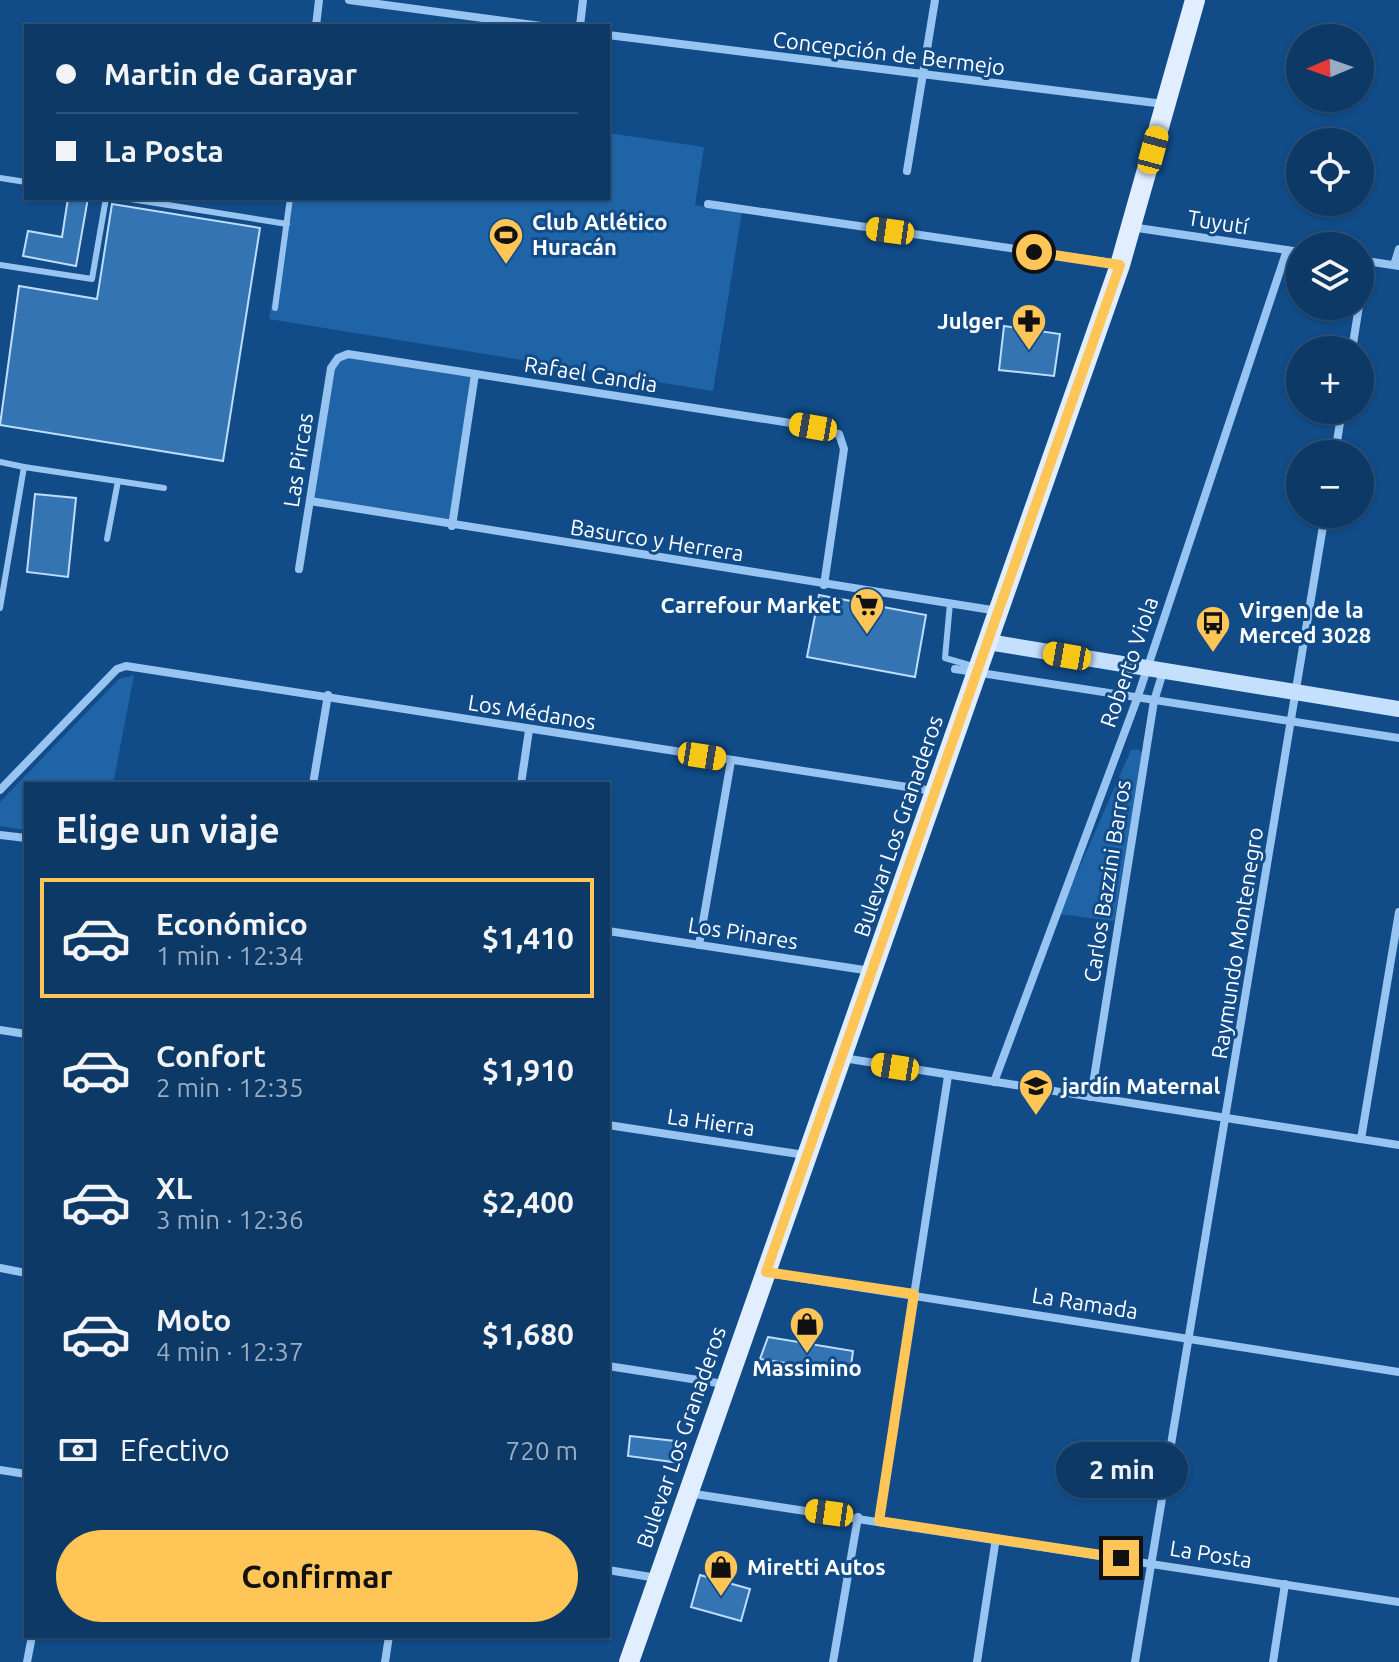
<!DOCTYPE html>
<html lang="es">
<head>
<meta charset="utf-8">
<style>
	body { margin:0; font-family:Ubuntu,sans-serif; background:#16406d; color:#f1f3f6; height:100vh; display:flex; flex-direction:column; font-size:30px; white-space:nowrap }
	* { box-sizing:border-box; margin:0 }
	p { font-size:26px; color:#9aacc0 }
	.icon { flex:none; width:44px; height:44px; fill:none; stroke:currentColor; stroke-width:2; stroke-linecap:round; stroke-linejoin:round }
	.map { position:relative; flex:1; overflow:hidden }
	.drawer { position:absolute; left:24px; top:782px; width:586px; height:856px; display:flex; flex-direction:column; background:#0d3967; border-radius:0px; box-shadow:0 2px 6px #0004,0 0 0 2px #2d537b }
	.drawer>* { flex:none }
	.top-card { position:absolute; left:24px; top:24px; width:586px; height:176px; border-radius:0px; box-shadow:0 2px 6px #0004,0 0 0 2px #2d537b; display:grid; align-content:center; height:176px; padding:0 32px; background:#0d3967 }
	.needle { width:52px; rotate:268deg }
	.buttons { position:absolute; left:1286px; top:24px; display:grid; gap:16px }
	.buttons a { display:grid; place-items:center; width:88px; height:88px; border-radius:50%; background:#0d3967; box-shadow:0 2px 6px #0004,0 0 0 2px #2d537b; font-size:40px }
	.end { position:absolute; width:36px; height:36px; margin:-18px; border:10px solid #ffc657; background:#111; box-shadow:0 0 0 4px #111 }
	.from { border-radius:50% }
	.bubble { position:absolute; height:56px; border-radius:28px; background:#0d3967; box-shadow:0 2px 6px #0004,0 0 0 2px #2d537b; font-size:26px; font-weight:700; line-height:56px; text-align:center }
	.car { position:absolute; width:24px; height:48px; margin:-24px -12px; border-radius:10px; box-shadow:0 0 6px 2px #0007; background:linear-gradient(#f5c518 24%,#345 0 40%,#f5c518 0 76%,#345 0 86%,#f5c518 0) }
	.top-card b { display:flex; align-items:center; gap:28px; height:76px; font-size:30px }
	.top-card b+b { border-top:2px solid #2d537b }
	.top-card i { width:20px; height:20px; background:#f1f3f6 }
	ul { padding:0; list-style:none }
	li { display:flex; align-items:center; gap:24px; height:120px; margin:0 16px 12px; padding:0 16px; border:4px solid transparent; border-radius:0px }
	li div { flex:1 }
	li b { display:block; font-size:30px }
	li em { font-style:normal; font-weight:700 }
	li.on { border-color:#ffc657 }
	li>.icon { width:72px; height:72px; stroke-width:1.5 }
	h2 { padding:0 32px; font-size:36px; line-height:96px }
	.pay { display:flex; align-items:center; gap:20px; height:88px; padding:0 32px; font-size:30px }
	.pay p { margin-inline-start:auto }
	.button { display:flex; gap:16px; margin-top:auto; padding:16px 32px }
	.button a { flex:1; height:92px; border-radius:48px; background:#ffc657; color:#111; font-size:32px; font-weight:700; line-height:92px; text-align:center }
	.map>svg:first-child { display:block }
	.green { fill:#2064a8 }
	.building { fill:#3574b2; stroke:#bdddfc; stroke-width:2 }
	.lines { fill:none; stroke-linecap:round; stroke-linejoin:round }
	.lane { stroke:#97c4f1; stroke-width:6 }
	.street { stroke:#97c4f1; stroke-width:8 }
	.secondary { stroke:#c5e0fc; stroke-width:16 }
	.primary { stroke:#e1eeff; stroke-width:20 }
	.route { stroke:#ffc657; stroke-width:10 }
	.labels { text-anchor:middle; stroke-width:6; stroke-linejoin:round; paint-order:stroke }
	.street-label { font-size:22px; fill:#fff; stroke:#114c89 }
	.poi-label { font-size:22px; font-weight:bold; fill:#fff; stroke:#114c89; text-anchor:start }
</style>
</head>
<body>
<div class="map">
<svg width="1399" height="1662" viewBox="0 0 1399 1662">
	<rect width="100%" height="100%" fill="#114c89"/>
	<!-- green -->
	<g class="green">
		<polygon points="608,133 704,147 695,205 742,212 713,391 269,319 290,198 608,198"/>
		<polygon points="348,354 475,374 452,526 310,503 331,368"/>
		<polygon points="134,675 113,784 26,784 26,830 0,826 0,802 119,679"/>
		<polygon points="1138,749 1143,754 1114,921 1059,914 1131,750"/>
	</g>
	<!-- building -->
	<g class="building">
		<polygon points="68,198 88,198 76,266 23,256 28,231 62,237"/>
		<polygon points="112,204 260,228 223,461 0,425 19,286 97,299"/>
		<polygon points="1004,326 1060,334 1054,376 999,370"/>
		<polygon points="35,494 76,498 68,577 27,572"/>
		<polygon points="819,595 926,615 915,677 807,657"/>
		<polygon points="768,1337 853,1351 850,1373 760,1359"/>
		<polygon points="630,1436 675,1441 673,1462 628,1456"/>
		<polygon points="700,1575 750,1589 741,1621 691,1607"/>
	</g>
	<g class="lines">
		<!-- lane -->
		<g class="lane">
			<polyline points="0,178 26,182"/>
			<polyline points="124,198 287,224"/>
			<polyline points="0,265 92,279 106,198"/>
			<polyline points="275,308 290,198"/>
			<polyline points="0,462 24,467 0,608"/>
			<polyline points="24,467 164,488"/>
			<polyline points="107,539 118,481"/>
			<polyline points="950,603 945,658 976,667"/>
		</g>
		<!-- street -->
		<g class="street">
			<polyline points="349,0 541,26"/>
			<polyline points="316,26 319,0"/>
			<polyline points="580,26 583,0"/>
			<polyline points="608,35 1164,104"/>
			<polyline points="907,171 935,0"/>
			<polyline points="708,204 1119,264"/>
			<polyline points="1131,227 1300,252"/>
			<polyline points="1360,260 1399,266"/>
			<polyline points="1394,265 1399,249"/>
			<polyline points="1360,302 1367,261"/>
			<polyline points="1352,350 1359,306"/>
			<polyline points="1335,454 1342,410"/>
			<polyline points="310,501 998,611"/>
			<polyline points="452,526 475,374"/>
			<polyline points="299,569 331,368 338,358 348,354 797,424 839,434 844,449 824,585"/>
			<polyline points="955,669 1399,738"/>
			<polyline points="313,784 328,695"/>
			<polyline points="521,784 529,730"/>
			<polyline points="0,790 117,669 126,666 933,791"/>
			<polyline points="0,835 26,838"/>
			<polyline points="608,931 871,971"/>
			<polyline points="699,945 731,761"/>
			<polyline points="0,1030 26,1034"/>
			<polyline points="843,1058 1399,1145"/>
			<polyline points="994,1082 1137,699 1287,250"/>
			<polyline points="1091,1097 1154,701 1163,672"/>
			<polyline points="608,1125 805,1155"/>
			<polyline points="1361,1139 1399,912"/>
			<polyline points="0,1268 26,1273"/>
			<polyline points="768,1273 1399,1372"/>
			<polyline points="608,1366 724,1384"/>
			<polyline points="0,1470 26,1474"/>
			<polyline points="688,1493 1399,1602"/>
			<polyline points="879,1521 948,1076"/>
			<polyline points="608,1570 657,1578"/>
			<polyline points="27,1662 32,1636"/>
			<polyline points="385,1662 389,1636"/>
			<polyline points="833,1662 858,1517"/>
			<polyline points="977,1662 996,1538"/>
			<polyline points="1135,1662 1325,514"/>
			<polyline points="1273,1662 1285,1584"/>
		</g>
		<!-- secondary -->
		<polyline class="secondary" points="988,642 1399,709"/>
		<!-- primary -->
		<polyline class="primary" points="629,1662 1120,265 1195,0"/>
	</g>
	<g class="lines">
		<!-- route -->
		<polyline class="route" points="1034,252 1120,265 766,1272 914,1294 879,1521 1121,1558"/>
	</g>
	<!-- icons -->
	<defs>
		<g id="stadium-pin" transform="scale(1.8)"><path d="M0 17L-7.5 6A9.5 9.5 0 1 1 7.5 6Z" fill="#ffc657" stroke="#114c89"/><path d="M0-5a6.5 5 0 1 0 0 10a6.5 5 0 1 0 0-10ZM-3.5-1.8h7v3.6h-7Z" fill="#111"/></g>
		<g id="pharmacy-pin" transform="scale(1.8)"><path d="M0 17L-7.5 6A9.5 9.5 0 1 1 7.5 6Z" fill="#ffc657" stroke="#114c89"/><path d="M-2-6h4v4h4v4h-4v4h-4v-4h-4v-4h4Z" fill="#111"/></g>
		<g id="supermarket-pin" transform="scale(1.8)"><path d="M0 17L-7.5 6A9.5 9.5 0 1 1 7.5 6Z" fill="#ffc657" stroke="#114c89"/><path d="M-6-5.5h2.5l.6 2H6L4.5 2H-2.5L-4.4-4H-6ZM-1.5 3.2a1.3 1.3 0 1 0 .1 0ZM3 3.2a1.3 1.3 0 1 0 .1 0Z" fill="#111"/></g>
		<g id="bus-pin" transform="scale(1.8)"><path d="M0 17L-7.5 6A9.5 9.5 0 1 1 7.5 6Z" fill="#ffc657" stroke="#114c89"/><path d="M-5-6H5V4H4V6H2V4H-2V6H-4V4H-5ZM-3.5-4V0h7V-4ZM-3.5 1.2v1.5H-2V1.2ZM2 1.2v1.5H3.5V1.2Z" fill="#111"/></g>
		<g id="school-pin" transform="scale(1.8)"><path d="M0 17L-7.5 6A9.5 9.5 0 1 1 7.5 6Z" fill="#ffc657" stroke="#114c89"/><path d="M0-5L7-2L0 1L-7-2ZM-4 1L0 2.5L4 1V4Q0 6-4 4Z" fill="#111"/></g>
		<g id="shop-pin" transform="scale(1.8)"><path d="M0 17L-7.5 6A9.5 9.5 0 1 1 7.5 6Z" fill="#ffc657" stroke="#114c89"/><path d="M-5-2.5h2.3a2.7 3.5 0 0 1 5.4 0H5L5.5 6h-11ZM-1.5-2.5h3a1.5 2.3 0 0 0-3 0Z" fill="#111"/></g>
	</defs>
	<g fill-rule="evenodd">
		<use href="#stadium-pin" x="506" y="235"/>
		<use href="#pharmacy-pin" x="1029" y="321"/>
		<use href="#supermarket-pin" x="867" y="605"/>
		<use href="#bus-pin" x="1213" y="623"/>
		<use href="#school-pin" x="1036" y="1086"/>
		<use href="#shop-pin" x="807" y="1324"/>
		<use href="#shop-pin" x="721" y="1567"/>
	</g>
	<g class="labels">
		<!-- street labels -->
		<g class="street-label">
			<text transform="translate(889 53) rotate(7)" y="8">Concepción de Bermejo</text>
			<text transform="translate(1218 222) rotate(9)" y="8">Tuyutí</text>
			<text transform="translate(591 374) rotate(9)" y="8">Rafael Candia</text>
			<text transform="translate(298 460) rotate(-81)" y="8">Las Pircas</text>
			<text transform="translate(657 540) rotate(9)" y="8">Basurco y Herrera</text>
			<text transform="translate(1129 662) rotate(-71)" y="8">Roberto Viola</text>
			<text transform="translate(532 712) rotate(9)" y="8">Los Médanos</text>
			<text transform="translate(898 826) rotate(-71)" y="8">Bulevar Los Granaderos</text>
			<text transform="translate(1107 881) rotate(-81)" y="8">Carlos Bazzini Barros</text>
			<text transform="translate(743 933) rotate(9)" y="8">Los Pinares</text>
			<text transform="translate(1237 943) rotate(-81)" y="8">Raymundo Montenegro</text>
			<text transform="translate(711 1122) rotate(8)" y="8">La Hierra</text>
			<text transform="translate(1085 1303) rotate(9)" y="8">La Ramada</text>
			<text transform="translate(681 1437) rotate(-71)" y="8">Bulevar Los Granaderos</text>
			<text transform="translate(1211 1554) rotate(9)" y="8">La Posta</text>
		</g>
		<!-- poi labels -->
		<g class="poi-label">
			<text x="532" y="230">Club Atlético<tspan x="532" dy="25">Huracán</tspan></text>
			<text x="1003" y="329" text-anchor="end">Julger</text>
			<text x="841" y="613" text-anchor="end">Carrefour Market</text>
			<text x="1239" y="618">Virgen de la<tspan x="1239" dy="25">Merced 3028</tspan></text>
			<text x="1062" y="1094">jardín Maternal</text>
			<text x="807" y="1376" text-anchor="middle">Massimino</text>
			<text x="747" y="1575">Miretti Autos</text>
		</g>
	</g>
</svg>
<div class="buttons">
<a><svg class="needle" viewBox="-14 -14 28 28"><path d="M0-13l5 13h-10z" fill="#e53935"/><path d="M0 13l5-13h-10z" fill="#9aacc0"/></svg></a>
<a><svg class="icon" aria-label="locate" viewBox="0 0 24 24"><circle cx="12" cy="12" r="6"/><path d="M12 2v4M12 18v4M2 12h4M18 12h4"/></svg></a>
<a><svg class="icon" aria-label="layers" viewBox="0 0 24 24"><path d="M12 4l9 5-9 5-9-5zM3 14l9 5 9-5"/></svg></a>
<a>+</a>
<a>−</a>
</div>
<i class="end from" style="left:1034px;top:252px"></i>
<i class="end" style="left:1121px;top:1558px"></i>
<div class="bubble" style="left:1056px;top:1442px;width:132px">2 min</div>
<i class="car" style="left:1153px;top:150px;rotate:15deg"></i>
<i class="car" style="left:890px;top:231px;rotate:278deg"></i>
<i class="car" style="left:813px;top:427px;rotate:280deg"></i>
<i class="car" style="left:1067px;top:656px;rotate:280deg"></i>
<i class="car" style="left:702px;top:756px;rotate:99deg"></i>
<i class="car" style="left:895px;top:1067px;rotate:279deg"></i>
<i class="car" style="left:829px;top:1513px;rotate:278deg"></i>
<div class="top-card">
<b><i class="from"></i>Martin de Garayar</b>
<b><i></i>La Posta</b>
</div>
<section class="drawer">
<h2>Elige un viaje</h2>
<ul>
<li class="on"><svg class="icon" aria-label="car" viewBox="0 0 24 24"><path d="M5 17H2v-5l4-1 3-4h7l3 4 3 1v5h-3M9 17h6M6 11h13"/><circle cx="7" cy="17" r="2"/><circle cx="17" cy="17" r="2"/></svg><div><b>Económico</b><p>1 min · 12:34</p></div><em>$1,410</em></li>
<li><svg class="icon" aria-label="car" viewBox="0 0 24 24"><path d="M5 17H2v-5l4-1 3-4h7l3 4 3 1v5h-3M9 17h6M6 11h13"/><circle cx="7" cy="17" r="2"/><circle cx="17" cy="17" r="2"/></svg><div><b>Confort</b><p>2 min · 12:35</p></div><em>$1,910</em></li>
<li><svg class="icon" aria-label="car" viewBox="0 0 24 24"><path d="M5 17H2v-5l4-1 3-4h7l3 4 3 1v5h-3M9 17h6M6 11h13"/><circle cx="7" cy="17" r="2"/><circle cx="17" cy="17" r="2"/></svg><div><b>XL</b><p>3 min · 12:36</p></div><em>$2,400</em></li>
<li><svg class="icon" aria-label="car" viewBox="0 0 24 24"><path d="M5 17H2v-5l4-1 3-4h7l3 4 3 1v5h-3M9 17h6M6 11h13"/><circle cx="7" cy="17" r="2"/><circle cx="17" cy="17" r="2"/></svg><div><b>Moto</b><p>4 min · 12:37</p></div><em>$1,680</em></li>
</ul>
<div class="pay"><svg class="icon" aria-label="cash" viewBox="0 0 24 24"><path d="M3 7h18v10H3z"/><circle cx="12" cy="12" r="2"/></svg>Efectivo<p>720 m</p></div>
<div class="button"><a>Confirmar</a></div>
</section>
</div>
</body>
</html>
